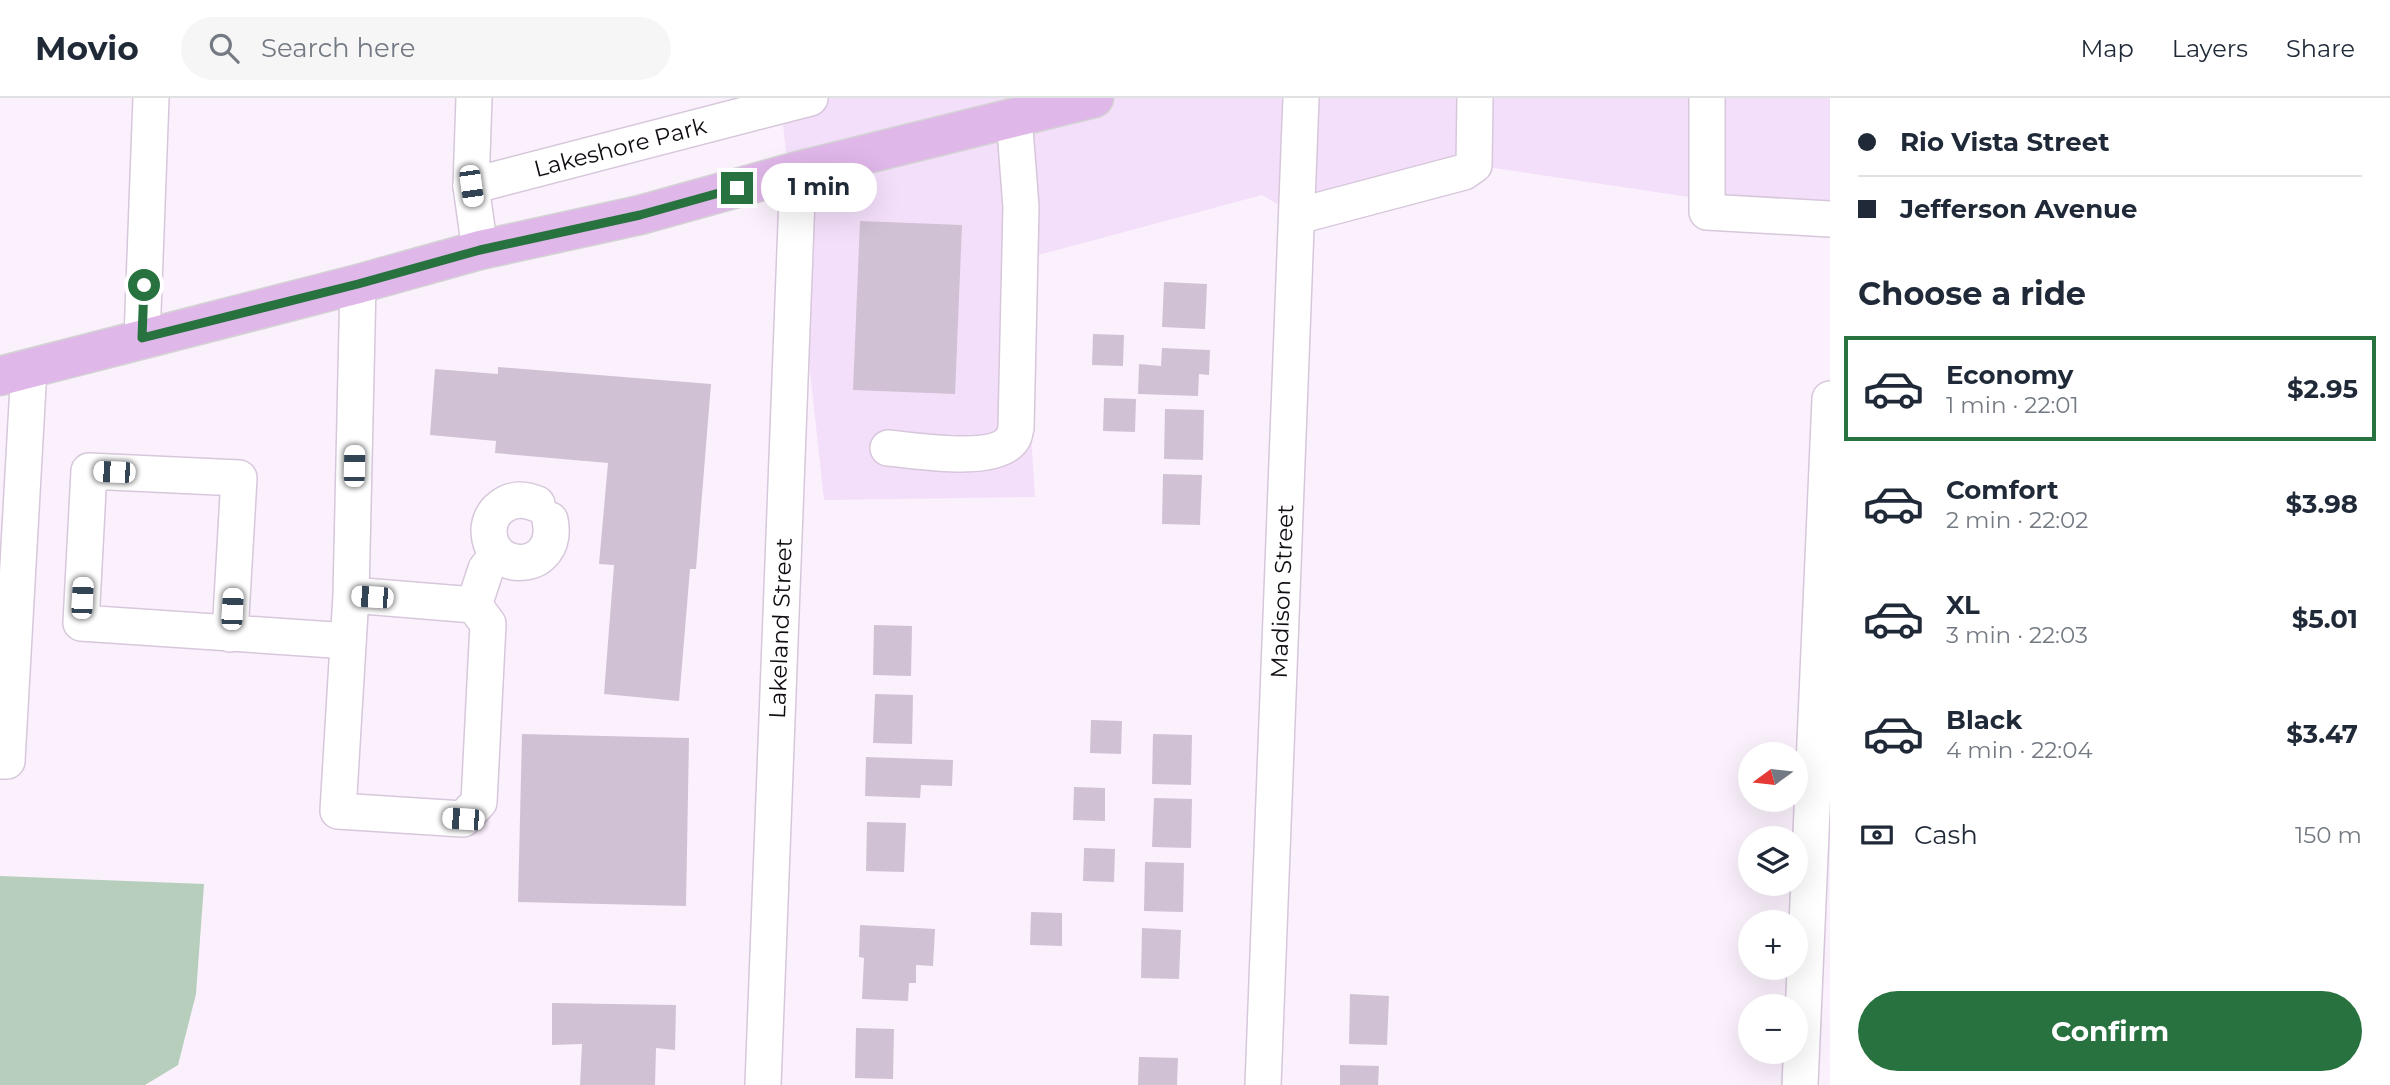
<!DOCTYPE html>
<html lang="en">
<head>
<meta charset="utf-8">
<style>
	body { margin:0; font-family:Montserrat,sans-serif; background:#f6f6f7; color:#1f2937; height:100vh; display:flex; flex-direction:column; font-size:26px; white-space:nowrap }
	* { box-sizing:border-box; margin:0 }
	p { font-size:23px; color:#747a83 }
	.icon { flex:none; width:38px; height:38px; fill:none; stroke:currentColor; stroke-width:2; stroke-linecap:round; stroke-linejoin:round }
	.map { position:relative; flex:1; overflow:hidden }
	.details { display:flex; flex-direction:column; background:#fff; width:560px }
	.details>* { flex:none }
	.guide { display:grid; align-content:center; height:154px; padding:0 28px; background:#fff }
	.needle { width:46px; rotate:255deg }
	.buttons { position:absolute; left:1738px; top:644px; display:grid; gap:14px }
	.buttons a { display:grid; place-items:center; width:70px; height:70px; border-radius:50%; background:#fff; box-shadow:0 7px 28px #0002; font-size:35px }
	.end { position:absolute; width:32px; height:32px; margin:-16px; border:9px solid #287240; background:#fff; box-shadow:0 0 0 4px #fff }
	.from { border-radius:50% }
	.bubble { position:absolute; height:49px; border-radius:24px; background:#fff; box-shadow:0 7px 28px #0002; font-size:23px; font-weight:700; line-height:49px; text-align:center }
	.car { position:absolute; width:21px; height:42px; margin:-21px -10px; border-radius:9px; box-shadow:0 0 5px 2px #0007; background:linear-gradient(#fff 24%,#345 0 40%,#fff 0 76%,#345 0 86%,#fff 0) }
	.guide b { display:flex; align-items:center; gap:24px; height:66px; font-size:26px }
	.guide b+b { border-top:2px solid #e0e1e3 }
	.guide i { width:18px; height:18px; background:#1f2937 }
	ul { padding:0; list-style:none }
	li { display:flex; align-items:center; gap:21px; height:105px; margin:0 14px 10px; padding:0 14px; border:4px solid transparent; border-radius:0px }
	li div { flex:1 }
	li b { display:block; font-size:26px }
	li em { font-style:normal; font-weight:700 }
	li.current { border-color:#287240 }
	li>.icon { width:63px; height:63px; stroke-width:1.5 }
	h2 { padding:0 28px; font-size:32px; line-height:84px }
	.pay { display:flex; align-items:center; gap:18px; height:77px; padding:0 28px; font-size:26px }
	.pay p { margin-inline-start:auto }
	.button { display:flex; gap:14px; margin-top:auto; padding:14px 28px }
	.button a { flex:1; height:80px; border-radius:42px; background:#287240; color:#fff; font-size:28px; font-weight:700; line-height:80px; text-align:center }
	header { display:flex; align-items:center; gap:42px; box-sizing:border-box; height:98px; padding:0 35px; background:#fff; border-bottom:2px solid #e0e1e3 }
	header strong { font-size:33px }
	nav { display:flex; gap:38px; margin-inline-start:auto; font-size:24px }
	.search { width:490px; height:63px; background:#f6f6f7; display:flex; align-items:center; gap:18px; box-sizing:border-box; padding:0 24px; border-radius:38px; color:#747a83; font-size:26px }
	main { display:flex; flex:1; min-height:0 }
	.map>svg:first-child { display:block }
	.built { fill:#f4dffa }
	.green { fill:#b6cebb }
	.building { fill:#d1c1d5 }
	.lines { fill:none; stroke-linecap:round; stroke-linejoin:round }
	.minor-casing { stroke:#d7c7db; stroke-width:38 }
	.major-casing { stroke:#d4d3d4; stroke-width:41 }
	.minor { stroke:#fff; stroke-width:35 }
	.major { stroke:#dfb7e9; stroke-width:38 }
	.route { stroke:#287240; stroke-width:9 }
	.labels { text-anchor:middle; stroke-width:5; stroke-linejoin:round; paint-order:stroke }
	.street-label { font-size:23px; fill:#110c12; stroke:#fbf1fd }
</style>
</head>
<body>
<header>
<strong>Movio</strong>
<div class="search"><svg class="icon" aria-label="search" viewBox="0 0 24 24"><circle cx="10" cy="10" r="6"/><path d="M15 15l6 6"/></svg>Search here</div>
<nav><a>Map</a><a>Layers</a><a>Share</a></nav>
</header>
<main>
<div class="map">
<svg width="1830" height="987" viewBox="0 0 1830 987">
	<rect width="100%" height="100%" fill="#fbf1fd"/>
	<!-- built -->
	<polygon class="built" points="823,0 1830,0 1830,120 1474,67 1298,118 1262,97 1020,162 1035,399 824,402 781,8"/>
	<!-- green -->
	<polygon class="green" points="0,778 204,786 196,896 178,967 145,987 0,987"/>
	<!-- building -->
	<g class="building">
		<polygon points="860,123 962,127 955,296 853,292"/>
		<polygon points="1164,184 1207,186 1205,231 1162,229"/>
		<polygon points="1093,236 1124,237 1123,268 1092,267"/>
		<polygon points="1162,250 1210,252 1209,277 1199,276 1198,298 1138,296 1139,266 1161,268"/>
		<polygon points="498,269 711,286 696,471 690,471 679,603 604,596 614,467 599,466 608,365 495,355 496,343 430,337 435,271 498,276"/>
		<polygon points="1104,300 1136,301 1135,334 1103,333"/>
		<polygon points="1165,311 1204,312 1203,362 1164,361"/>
		<polygon points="1163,376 1202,377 1200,427 1162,426"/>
		<polygon points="874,527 912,528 911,578 873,577"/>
		<polygon points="875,596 913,597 912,646 873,645"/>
		<polygon points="1091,622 1122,623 1121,656 1090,655"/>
		<polygon points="522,636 689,640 686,808 518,804"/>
		<polygon points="1153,636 1192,637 1191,687 1152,686"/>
		<polygon points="866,659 953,662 952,688 921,687 920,700 865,698"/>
		<polygon points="1074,689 1105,690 1105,723 1073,722"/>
		<polygon points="1154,700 1192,701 1191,750 1152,749"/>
		<polygon points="867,724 906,725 904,774 866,773"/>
		<polygon points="1084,750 1115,751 1114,784 1083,783"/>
		<polygon points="1145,764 1184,765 1183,814 1144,813"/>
		<polygon points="1031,814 1062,815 1062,848 1030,847"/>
		<polygon points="860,827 935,831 933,868 916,867 916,885 909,885 908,903 862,901 864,860 859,859"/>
		<polygon points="1142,830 1181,832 1179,881 1141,880"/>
		<polygon points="1350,896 1389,898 1387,947 1349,946"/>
		<polygon points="552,905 676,907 675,952 656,950 655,987 580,987 582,946 552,947"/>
		<polygon points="856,930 894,931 893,981 855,980"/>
		<polygon points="1139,959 1178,960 1177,987 1138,987"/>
		<polygon points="1340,967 1379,968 1378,987 1340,987"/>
	</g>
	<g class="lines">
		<!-- minor casing -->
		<g class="minor-casing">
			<g id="minor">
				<polyline points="474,0 471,88 480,152"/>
				<polyline points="1707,0 1707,114 1830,121"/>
				<path id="s1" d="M471,88L810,0"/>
				<polyline points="1298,118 1464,74 1474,67 1475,0"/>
				<polyline points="142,240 151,0"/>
				<path d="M888,350C915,352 997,367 1013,340C1015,337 1015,333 1016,330L1021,109L1014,19"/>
				<path d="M537,406C525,401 512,400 501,409C493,415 489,424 489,433C490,479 561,474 550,422"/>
				<polyline points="351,497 474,507 488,526 479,704 463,721 338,713 351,497 358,186"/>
				<polyline points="474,507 486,471 498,456"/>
				<polyline points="230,536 239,380 89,373 81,525 348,543"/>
				<polyline points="0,663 7,663 29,270"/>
				<path id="s2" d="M763,987L798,73"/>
				<path id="s3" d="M1263,987L1301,0"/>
				<polyline points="1800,987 1830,301"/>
			</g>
		</g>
		<!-- major casing -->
		<g class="major-casing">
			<polyline id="major" points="0,278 358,186 480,152 640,117 798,73 1094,0"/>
		</g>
		<!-- minor -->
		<use href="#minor" class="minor"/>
		<!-- major -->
		<use href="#major" class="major"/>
	</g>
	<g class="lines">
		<!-- route -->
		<polyline class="route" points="144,187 142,240 358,186 480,152 640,117 737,90"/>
	</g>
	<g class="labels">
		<!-- street labels -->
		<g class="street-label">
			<text dy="8" stroke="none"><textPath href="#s1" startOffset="154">Lakeshore Park</textPath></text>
			<text dy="8" stroke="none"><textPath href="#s3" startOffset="494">Madison Street</textPath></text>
			<text dy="8" stroke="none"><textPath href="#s2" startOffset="457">Lakeland Street</textPath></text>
		</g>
	</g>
</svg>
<div class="buttons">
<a><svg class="needle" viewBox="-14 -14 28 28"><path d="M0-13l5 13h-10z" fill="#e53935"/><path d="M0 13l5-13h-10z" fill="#747a83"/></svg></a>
<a><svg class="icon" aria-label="layers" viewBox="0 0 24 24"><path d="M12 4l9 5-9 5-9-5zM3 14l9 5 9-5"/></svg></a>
<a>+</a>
<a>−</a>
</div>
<i class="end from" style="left:144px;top:187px"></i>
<i class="end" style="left:737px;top:90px"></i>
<div class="bubble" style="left:761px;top:65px;width:116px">1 min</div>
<i class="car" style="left:471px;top:88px;rotate:172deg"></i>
<i class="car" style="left:354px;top:368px;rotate:1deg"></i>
<i class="car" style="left:114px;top:374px;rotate:272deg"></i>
<i class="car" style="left:372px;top:499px;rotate:274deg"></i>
<i class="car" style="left:82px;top:500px;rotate:3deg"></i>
<i class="car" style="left:232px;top:511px;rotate:3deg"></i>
<i class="car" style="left:463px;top:721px;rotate:274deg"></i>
</div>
<section class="details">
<div class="guide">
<b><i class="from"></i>Rio Vista Street</b>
<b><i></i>Jefferson Avenue</b>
</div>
<h2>Choose a ride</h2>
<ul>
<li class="current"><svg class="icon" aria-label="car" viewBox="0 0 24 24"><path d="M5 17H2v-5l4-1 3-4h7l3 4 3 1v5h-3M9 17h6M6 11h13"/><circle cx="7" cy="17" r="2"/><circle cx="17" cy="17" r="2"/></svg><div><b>Economy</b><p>1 min · 22:01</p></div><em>$2.95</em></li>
<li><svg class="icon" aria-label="car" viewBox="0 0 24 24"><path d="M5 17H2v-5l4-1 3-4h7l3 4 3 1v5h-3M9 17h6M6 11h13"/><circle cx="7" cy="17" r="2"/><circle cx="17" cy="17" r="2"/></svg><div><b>Comfort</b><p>2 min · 22:02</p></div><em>$3.98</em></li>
<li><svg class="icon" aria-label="car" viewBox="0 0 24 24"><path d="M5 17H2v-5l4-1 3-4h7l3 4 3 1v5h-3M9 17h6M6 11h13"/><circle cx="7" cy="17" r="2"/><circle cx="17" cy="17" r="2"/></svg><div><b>XL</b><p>3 min · 22:03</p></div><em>$5.01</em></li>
<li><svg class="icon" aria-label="car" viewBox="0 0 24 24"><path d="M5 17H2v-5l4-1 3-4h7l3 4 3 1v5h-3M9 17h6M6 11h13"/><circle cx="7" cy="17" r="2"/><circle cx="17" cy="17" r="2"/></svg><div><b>Black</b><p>4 min · 22:04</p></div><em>$3.47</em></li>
</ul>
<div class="pay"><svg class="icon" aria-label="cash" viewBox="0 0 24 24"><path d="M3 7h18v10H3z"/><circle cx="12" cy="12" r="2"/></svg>Cash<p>150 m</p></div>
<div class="button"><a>Confirm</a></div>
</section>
</main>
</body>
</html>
